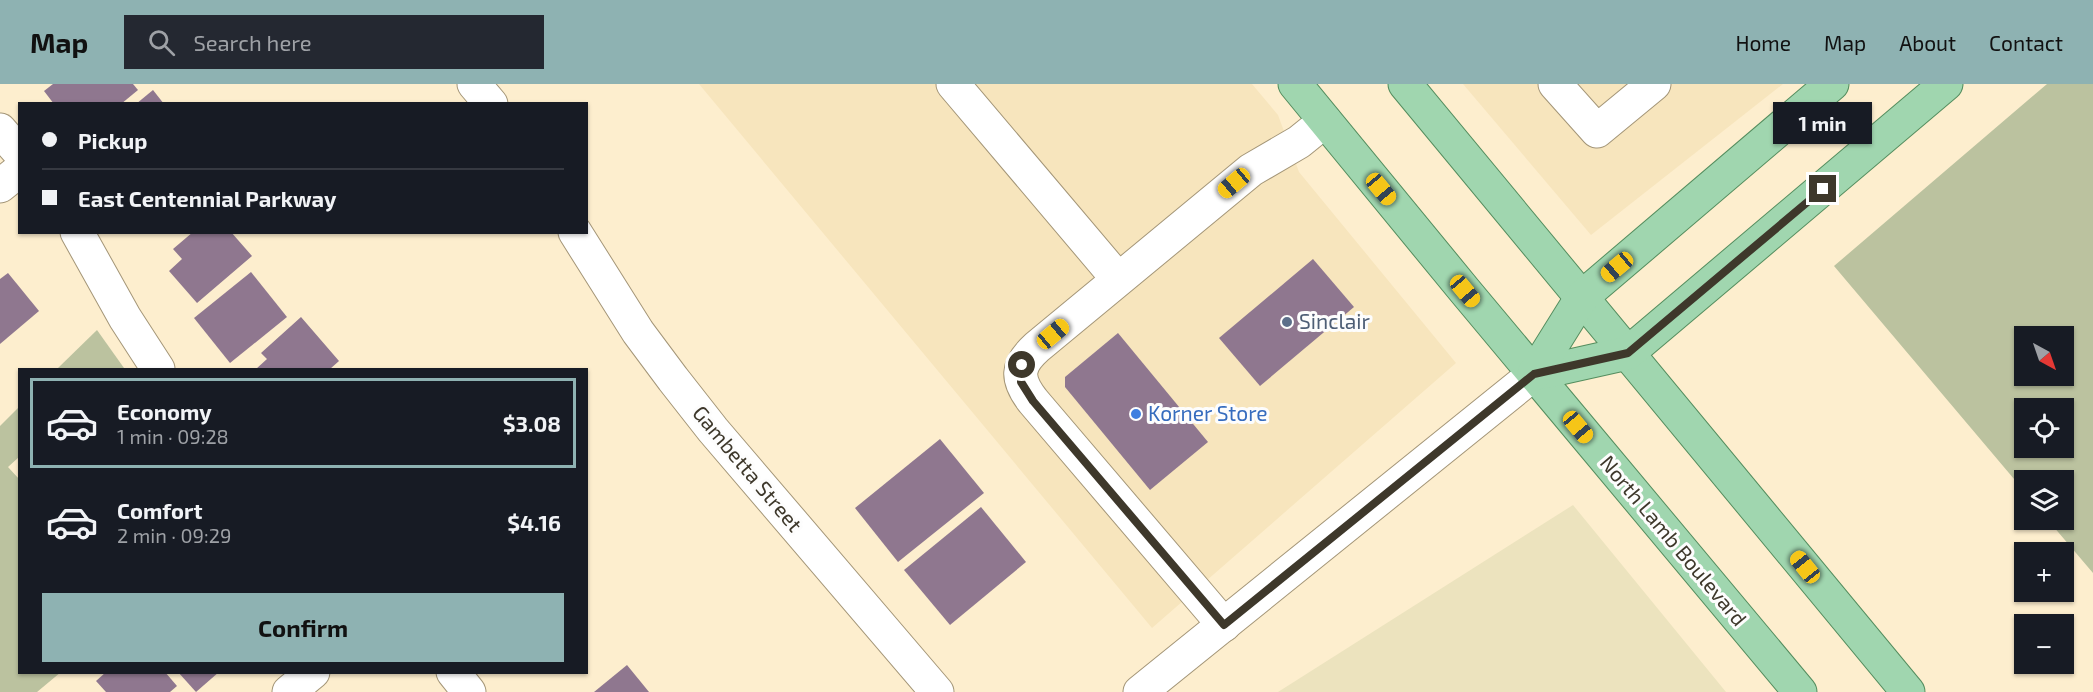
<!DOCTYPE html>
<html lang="en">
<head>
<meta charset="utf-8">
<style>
	body { margin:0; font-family:"Exo 2",sans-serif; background:#242831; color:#f1f3f6; height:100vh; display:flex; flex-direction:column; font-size:22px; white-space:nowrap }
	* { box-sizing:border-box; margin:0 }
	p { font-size:20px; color:#9ea1a6 }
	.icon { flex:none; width:33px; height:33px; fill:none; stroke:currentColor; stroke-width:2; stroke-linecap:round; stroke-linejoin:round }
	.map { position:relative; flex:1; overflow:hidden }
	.details { position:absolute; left:18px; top:284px; width:570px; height:306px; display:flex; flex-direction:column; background:#171b24; border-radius:0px; box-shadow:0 2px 4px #0004 }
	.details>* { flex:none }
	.hud { position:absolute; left:18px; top:18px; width:570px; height:132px; border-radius:0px; box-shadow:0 2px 4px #0004; display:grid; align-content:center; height:132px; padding:0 24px; background:#171b24 }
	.needle { width:39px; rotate:140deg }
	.controls { position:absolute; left:2014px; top:242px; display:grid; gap:12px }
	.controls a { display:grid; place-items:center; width:60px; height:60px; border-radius:0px; background:#171b24; box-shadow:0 2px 4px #0004; font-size:30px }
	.end { position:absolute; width:27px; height:27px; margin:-14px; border:8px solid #3e382b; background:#fff; box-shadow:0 0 0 3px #fff }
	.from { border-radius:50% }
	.bubble { position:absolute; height:42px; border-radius:0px; background:#171b24; box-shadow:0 2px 4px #0004; font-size:20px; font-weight:700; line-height:42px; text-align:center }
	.car { position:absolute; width:18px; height:36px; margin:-18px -9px; border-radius:8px; box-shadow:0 0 4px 2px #0007; background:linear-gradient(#f5c518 24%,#345 0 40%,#f5c518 0 76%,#345 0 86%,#f5c518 0) }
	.hud b { display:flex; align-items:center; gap:21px; height:57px; font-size:22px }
	.hud b+b { border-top:2px solid #363941 }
	.hud i { width:15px; height:15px; background:#f1f3f6 }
	ul { padding:10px 0 0; list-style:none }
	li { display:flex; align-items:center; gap:18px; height:90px; margin:0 12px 9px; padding:0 12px; border:3px solid transparent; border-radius:0px }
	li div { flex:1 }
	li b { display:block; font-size:22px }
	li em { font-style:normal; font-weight:700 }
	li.on { border-color:#8eb2b2 }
	li>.icon { width:54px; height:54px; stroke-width:1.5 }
	.button { display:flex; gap:12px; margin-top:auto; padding:12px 24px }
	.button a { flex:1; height:69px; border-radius:0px; background:#8eb2b2; color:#111; font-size:24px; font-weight:700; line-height:69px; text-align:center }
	header { display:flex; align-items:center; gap:36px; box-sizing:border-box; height:84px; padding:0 30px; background:#8eb2b2; color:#111 }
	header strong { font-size:28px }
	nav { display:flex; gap:33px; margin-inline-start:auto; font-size:21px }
	.search { width:420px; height:54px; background:#242831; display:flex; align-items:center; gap:15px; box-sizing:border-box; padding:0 21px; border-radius:0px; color:#9ea1a6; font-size:22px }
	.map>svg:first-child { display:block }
	.built { fill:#f7e5bd }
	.green { fill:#bbc29f; fill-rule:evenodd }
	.sand { fill:#ece3be }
	.building { fill:#8f778f }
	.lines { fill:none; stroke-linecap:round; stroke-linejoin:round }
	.minor-casing { stroke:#a49678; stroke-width:35 }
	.major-casing { stroke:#548d5e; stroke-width:35 }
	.minor { stroke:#fff; stroke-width:33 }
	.major { stroke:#a0d6af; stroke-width:33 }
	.route { stroke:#3e382b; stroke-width:8 }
	.service-dot { fill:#5c6f8a; stroke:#fdfdfd; stroke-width:2 }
	.shop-dot { fill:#3f7fe0; stroke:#fdfdfd; stroke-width:2 }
	.labels { text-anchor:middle; stroke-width:6; stroke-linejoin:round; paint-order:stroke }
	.service-label { font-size:21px; fill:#4e5e75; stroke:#fdfdfd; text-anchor:start }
	.shop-label { font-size:21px; fill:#366cbe; stroke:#fdfdfd; text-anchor:start }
	.street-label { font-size:21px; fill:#3e382b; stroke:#fdfdfd }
</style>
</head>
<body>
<header>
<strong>Map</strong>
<div class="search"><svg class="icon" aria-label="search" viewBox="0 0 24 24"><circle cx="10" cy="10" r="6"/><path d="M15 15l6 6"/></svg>Search here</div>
<nav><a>Home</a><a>Map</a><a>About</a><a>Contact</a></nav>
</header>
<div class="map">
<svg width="2093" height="608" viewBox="0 0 2093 608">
	<rect width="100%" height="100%" fill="#fdeece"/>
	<!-- built -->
	<g class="built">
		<polygon points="699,0 1252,0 1278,31 1299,88 1456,279 1152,544"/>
		<polygon points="1463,0 1783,0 1591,151"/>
	</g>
	<!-- green -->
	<g class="green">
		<path d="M2047,0H2093V489L2047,435H2064V396H2025V408L1834,182ZM2025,252H2064V291H2025ZM2025,324H2064V363H2025Z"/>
		<polygon points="97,246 124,284 57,285"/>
		<polygon points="19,323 19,373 8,383 19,395 20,588 61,588 37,608 0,608 0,342"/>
	</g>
	<!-- sand -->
	<polygon class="sand" points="1573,421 1726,608 1278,608"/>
	<!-- building -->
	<g class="building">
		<polygon points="53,0 133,0 138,6 121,20 54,20 44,7"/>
		<polygon points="153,6 164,20 136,20"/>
		<polygon points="193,148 231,148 252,172 197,219 169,187 182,175 173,165"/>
		<polygon points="1313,175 1354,223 1260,302 1219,254"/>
		<polygon points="251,188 287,233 230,279 194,234"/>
		<polygon points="8,189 39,227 0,260 0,195"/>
		<polygon points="301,233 339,277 330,285 256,285 267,275 261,269"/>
		<polygon points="1118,249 1208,358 1150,406 1065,303 1065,293"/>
		<polygon points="940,355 984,409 898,478 855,424"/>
		<polygon points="981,423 1026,478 950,541 904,486"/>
		<polygon points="627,581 649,608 594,608"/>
		<polygon points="106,588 165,588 177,602 170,608 106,608 96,597"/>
		<polygon points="178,588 219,588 196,608"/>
	</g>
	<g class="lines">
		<!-- minor casing -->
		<g class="minor-casing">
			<g id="minor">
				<polyline points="474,0 491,20"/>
				<polyline points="953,0 1118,195"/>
				<polyline points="1555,0 1597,47 1654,0"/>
				<polyline points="0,46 20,69"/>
				<polyline points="0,102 20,86"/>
				<polyline points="77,148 125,234 158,285"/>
				<polyline points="575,148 638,248 673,295 713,346 937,608"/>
				<path d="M1224,541L1033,317C1016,295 1016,282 1037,263L1251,86L1299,58L1325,37"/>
				<polyline points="453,588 469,608"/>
				<polyline points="289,608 313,588"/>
				<polyline points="1140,608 1534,290"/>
			</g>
		</g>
		<!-- major casing -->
		<g class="major-casing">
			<g id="major">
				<polyline points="1295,0 1465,207 1800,608"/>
				<polyline points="1405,0 1908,608"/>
				<polyline points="1534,290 1628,269 1946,0"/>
				<polyline points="1534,290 1582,213 1832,0"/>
			</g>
		</g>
		<!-- minor -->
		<use href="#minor" class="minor"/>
		<!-- major -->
		<use href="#major" class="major"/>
	</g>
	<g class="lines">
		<!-- route -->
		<polyline class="route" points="1022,281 1021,298 1033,317 1224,541 1534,290 1628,269 1823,105"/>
	</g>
	<!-- markers -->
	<circle class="service-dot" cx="1287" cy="238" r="6"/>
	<circle class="shop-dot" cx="1136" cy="330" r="6"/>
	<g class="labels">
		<!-- service labels -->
		<g class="service-label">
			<text x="1299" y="245">Sinclair</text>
		</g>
		<!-- shop labels -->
		<g class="shop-label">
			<text x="1148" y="337">Korner Store</text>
		</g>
		<!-- street labels -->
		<g class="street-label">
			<text transform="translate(747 385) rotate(50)" y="7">Gambetta Street</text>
			<text transform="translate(1673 457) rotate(50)" y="7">North Lamb Boulevard</text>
		</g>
	</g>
</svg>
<div class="controls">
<a><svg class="needle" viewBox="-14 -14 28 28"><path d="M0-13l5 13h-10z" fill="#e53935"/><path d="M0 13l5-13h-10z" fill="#9ea1a6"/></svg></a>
<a><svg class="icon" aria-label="locate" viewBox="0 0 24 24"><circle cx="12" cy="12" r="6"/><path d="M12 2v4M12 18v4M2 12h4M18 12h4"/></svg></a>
<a><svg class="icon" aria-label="layers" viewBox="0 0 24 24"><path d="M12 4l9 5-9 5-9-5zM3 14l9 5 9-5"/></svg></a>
<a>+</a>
<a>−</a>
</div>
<i class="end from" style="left:1022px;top:281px"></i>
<i class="end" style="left:1823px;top:105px"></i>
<div class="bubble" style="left:1773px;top:18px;width:99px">1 min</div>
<i class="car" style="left:1234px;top:99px;rotate:230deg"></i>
<i class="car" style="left:1381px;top:105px;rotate:140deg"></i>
<i class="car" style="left:1617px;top:183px;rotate:230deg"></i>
<i class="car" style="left:1465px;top:207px;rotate:140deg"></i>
<i class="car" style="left:1053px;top:250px;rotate:50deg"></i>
<i class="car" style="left:1578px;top:343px;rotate:140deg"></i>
<i class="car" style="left:1805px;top:483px;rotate:321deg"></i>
<div class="hud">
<b><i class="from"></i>Pickup</b>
<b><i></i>East Centennial Parkway</b>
</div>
<section class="details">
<ul>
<li class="on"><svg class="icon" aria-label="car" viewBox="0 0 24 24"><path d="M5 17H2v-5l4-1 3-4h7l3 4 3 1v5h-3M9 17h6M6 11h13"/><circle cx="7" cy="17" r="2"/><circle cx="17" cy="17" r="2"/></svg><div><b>Economy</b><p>1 min · 09:28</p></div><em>$3.08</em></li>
<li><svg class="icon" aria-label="car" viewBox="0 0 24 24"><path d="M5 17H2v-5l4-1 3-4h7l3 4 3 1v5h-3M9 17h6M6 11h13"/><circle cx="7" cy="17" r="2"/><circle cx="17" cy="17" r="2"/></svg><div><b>Comfort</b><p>2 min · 09:29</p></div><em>$4.16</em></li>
</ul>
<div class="button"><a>Confirm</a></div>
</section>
</div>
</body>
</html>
